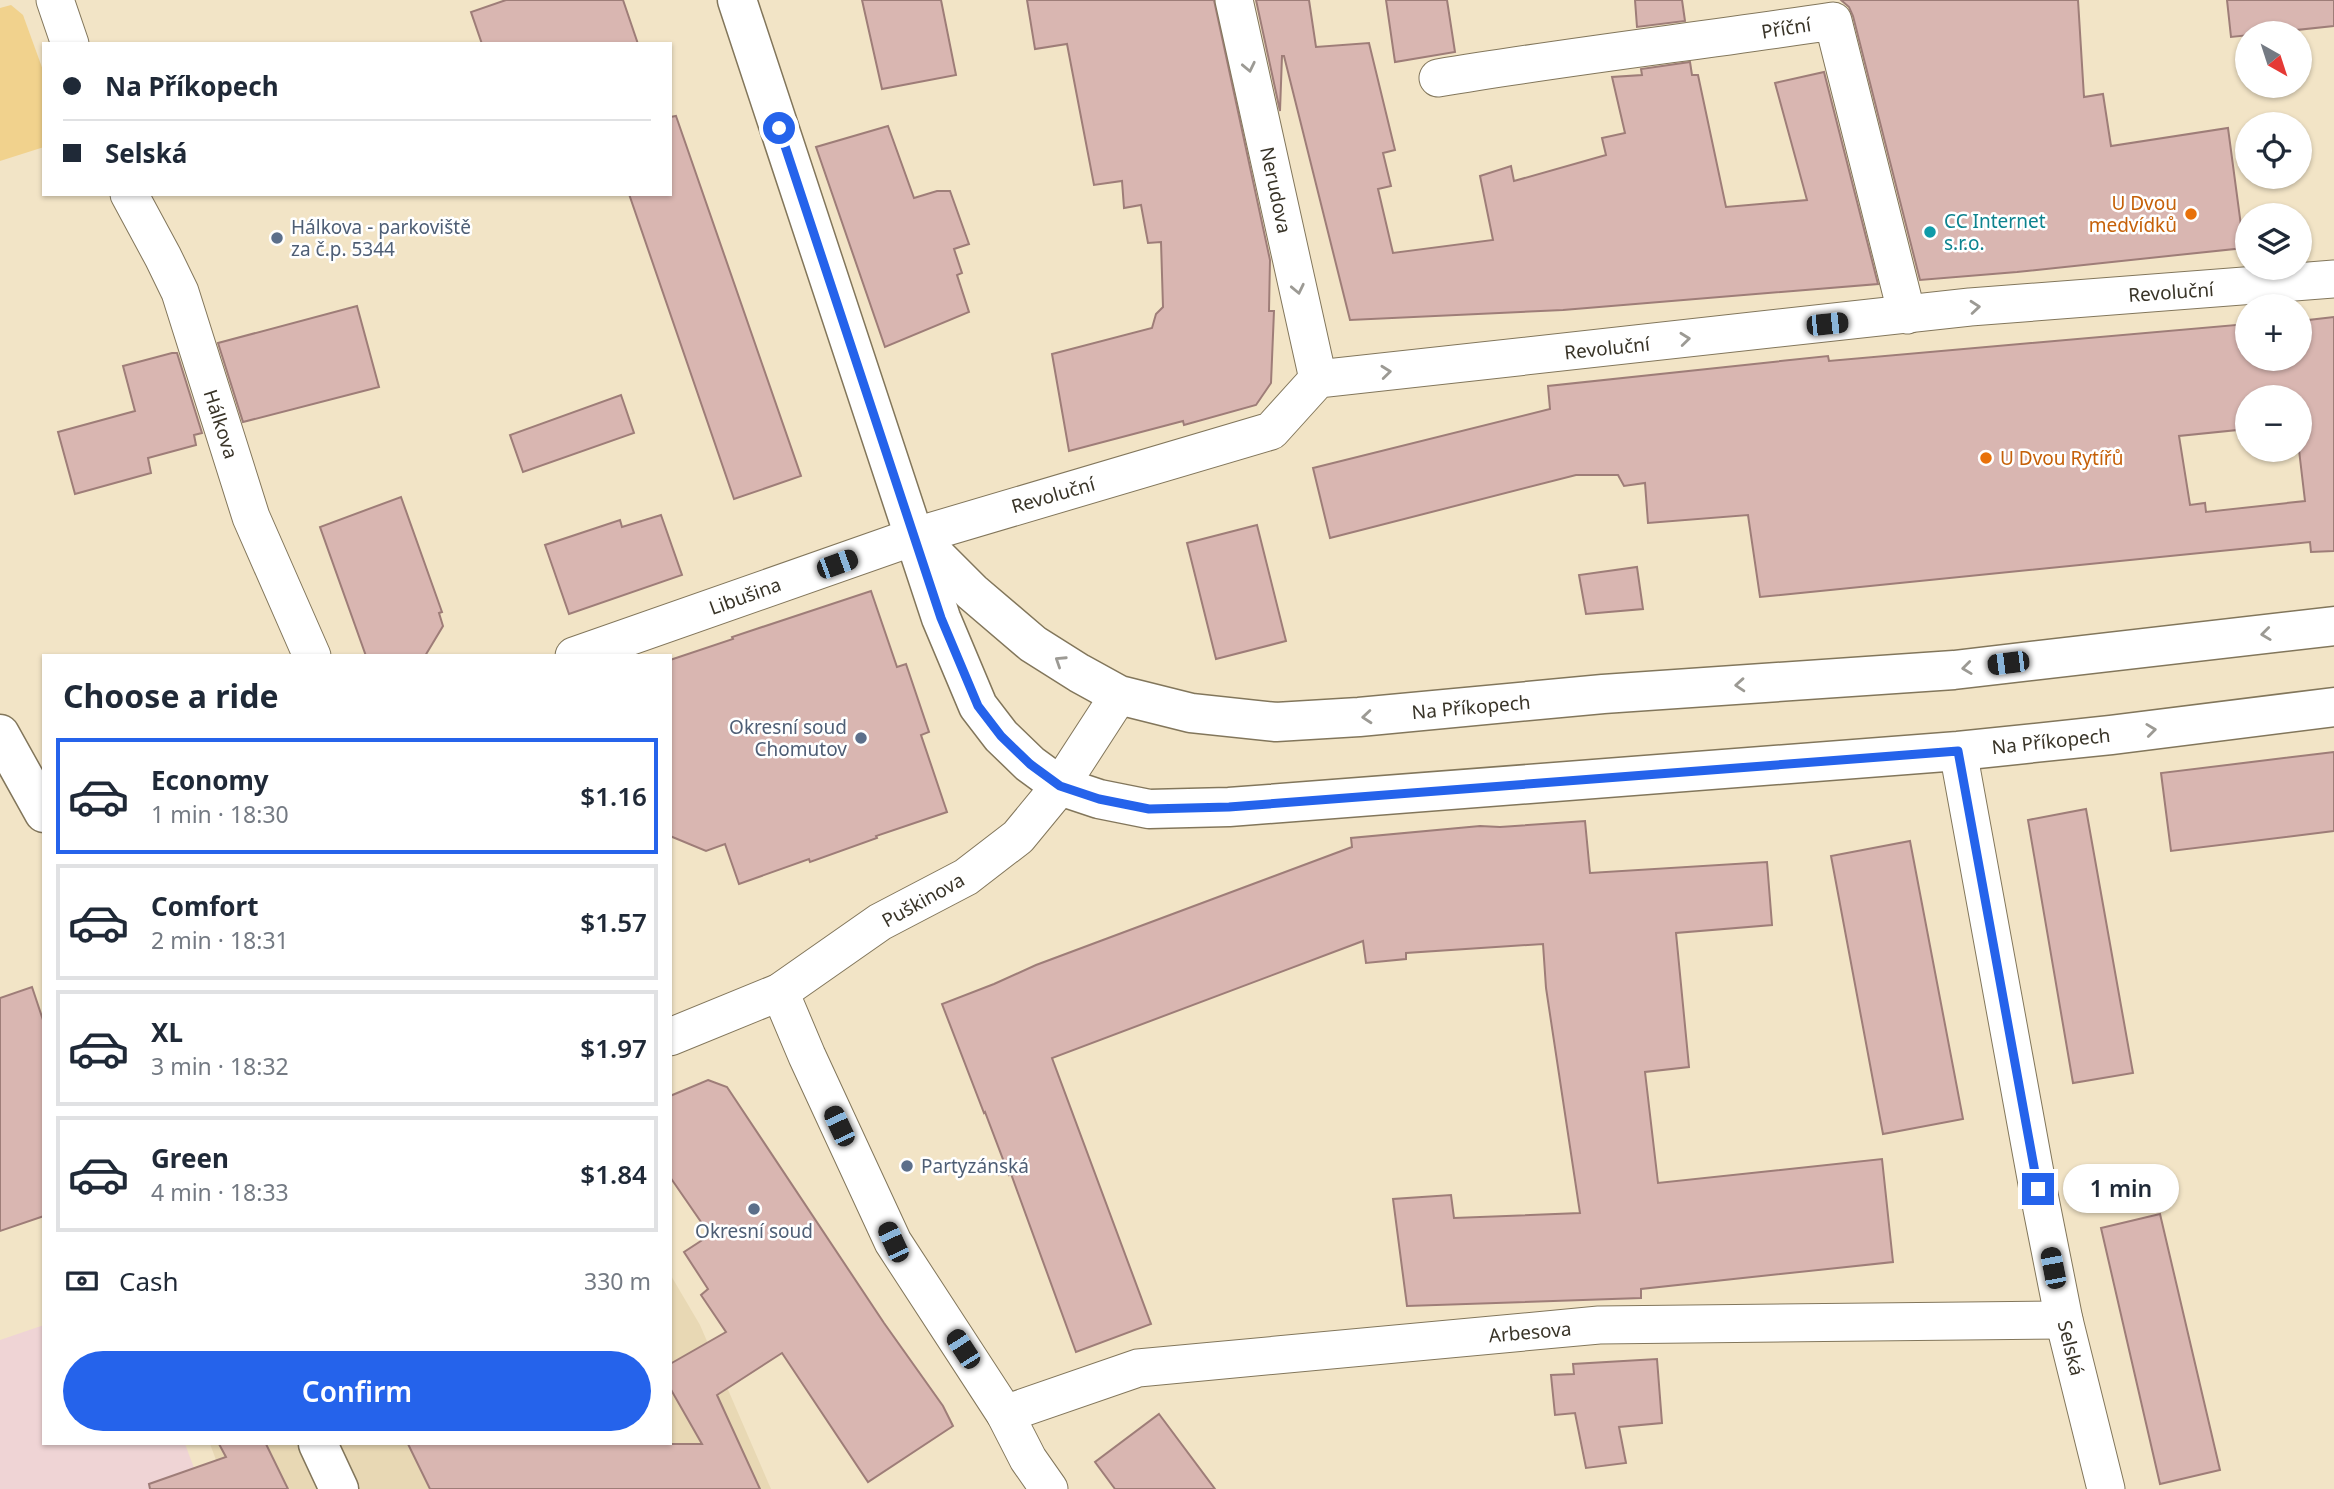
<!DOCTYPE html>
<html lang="en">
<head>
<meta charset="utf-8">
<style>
	body { margin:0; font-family:"Noto Sans",sans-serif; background:#f2f2f3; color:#1f2937; height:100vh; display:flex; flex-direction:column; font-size:26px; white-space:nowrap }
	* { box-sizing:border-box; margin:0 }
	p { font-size:23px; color:#747a83 }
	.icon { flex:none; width:38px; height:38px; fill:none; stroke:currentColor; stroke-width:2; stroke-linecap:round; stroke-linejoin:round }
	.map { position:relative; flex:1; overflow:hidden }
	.details { position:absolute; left:42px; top:654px; width:630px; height:791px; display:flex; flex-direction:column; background:#fff; border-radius:0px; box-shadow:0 2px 5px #0004 }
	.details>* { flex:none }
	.top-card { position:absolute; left:42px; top:42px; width:630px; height:154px; border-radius:0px; box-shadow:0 2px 5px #0004; display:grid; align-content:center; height:154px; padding:0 21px; background:#fff }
	.needle { width:46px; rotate:141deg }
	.buttons { position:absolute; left:2235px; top:21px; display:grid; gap:14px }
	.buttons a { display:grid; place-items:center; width:77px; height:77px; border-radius:50%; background:#fff; box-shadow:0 2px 5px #0004; font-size:35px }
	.end { position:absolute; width:32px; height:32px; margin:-16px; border:9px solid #2563eb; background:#fff; box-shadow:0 0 0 4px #fff }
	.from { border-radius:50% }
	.bubble { position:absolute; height:49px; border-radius:24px; background:#fff; box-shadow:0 2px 5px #0004; font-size:23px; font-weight:600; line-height:49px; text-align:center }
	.car { position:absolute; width:21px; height:42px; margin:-21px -10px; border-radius:9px; box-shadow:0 0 5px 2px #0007; background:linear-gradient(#222 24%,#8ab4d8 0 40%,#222 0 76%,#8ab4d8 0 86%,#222 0) }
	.top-card b { display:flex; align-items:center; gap:24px; height:66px; font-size:26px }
	.top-card b+b { border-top:2px solid #e0e1e3 }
	.top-card i { width:18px; height:18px; background:#1f2937 }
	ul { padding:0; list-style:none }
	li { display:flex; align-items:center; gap:21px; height:116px; margin:0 14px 10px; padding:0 7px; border:4px solid #e0e1e3; border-radius:0px }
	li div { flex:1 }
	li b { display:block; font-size:26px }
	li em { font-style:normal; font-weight:600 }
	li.active { border-color:#2563eb }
	li>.icon { width:63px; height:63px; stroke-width:1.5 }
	h2 { padding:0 21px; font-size:32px; line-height:84px }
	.pay { display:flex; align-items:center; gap:18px; height:77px; padding:0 21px; font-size:26px }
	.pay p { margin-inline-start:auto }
	.button { display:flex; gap:14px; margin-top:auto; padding:14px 21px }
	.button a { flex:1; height:80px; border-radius:42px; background:#2563eb; color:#fff; font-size:28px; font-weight:600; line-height:80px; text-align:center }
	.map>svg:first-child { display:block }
	.commercial { fill:#efd4d5 }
	.built { fill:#e8d8b4 }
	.green { fill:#f1d28d }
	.building { fill:#d9b6b1; stroke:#9e7d78; stroke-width:2; fill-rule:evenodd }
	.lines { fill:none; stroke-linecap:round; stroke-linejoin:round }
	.street-casing { stroke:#82765b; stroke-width:39 }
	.secondary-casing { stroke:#82765b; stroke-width:41 }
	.street { stroke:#fff; stroke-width:37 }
	.secondary { stroke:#fff; stroke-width:38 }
	.oneway { stroke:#9c9a94 }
	.route { stroke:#2563eb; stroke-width:9 }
	.food-dot { fill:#e8710a; stroke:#fff; stroke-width:2.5 }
	.culture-dot { fill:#0f9aa8; stroke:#fff; stroke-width:2.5 }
	.service-dot { fill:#5c6f8a; stroke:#fff; stroke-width:2.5 }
	.labels { text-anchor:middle; stroke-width:5; stroke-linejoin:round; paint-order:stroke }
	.street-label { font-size:19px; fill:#393428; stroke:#fff }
	.food-label { font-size:19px; fill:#c56008; stroke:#fff; text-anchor:end }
	.culture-label { font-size:19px; fill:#0d838f; stroke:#fff; text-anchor:start }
	.service-label { font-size:19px; fill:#4e5e75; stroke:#fff; text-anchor:start }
</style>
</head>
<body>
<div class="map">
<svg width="2334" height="1489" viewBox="0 0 2334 1489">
	<rect width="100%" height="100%" fill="#f2e4c6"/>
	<!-- commercial -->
	<polygon class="commercial" points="44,1325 44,1444 185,1444 202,1489 0,1489 0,1340"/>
	<!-- built -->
	<polygon class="built" points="670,1274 700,1325 771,1489 227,1489 210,1444 670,1444"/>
	<!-- green -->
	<polygon class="green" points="11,5 23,15 44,73 44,147 0,161 0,8"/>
	<!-- building -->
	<g class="building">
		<polygon points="506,0 623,0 638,44 482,44 471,12"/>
		<polygon points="862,0 941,0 956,75 882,89"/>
		<polygon points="1027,0 1214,0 1270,260 1269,311 1274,311 1271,383 1256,405 1184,425 1183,421 1069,451 1052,354 1152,328 1156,314 1163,307 1161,242 1148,243 1141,205 1124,208 1122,181 1094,185 1067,44 1035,49"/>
		<polygon points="1256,0 1309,0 1316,47 1369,43 1395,150 1383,153 1391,186 1378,189 1393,253 1493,240 1480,176 1511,166 1514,181 1606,155 1602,138 1625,133 1612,77 1642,75 1641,69 1690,62 1692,75 1698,75 1726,207 1807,200 1775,83 1824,72 1878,284 1563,310 1350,320 1284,56 1282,56 1280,111"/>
		<polygon points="1386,0 1447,0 1455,52 1395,62"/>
		<polygon points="1635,0 1682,0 1685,21 1637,27"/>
		<polygon points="1841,0 2078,0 2084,97 2103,94 2111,146 2228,128 2244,248 2017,272 1920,280 1853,16 1849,7"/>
		<polygon points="2227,0 2334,0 2334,26 2231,37"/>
		<polygon points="676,116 801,476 734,499 629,194 670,194 670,117"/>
		<polygon points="888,126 914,198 937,191 950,191 969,244 954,249 962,273 957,275 969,312 885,347 816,147"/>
		<polygon points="357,306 379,387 243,422 218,343"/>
		<path d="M2334,317V551L2311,552L2310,542L1760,597L1748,515L1648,523L1645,483L1624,486L1618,475H1576L1330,538L1313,468L1550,409L1548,386L1828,356L1829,361L2247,324V359H2300V321ZM2247,397H2300L2299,450L2305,501L2206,512L2205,503L2190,505L2179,436L2247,429Z"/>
		<polygon points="172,353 177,353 202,433 194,435 196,445 148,458 151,473 75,494 58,432 135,411 123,366"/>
		<polygon points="621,395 634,433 523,472 510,435"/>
		<polygon points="401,497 442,612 439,613 443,626 425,656 366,656 320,527"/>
		<polygon points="661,515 682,575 569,614 545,545 620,520 622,527"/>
		<polygon points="1257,525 1286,641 1216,659 1187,543"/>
		<polygon points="1637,567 1643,609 1586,614 1579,575"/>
		<polygon points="871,591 897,667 906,664 929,732 921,735 947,812 876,836 877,838 810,862 809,859 739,884 725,844 706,851 670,836 670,660 733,639 732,637"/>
		<polygon points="2334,752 2334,831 2171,851 2161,773"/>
		<polygon points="2086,809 2133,1073 2073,1083 2028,820"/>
		<polygon points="1585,821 1590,873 1767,862 1772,925 1676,933 1689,1067 1645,1072 1658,1183 1882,1159 1893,1262 1641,1289 1641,1298 1407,1306 1393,1199 1451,1195 1454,1218 1580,1213 1546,988 1543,944 1406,953 1406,959 1366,963 1363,941 1052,1058 1151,1324 1076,1352 1011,1174 1009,1175 985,1112 984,1113 942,1004 994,984 1036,965 1352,847 1351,838 1480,826 1500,827"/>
		<polygon points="1910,841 1963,1119 1883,1134 1831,856"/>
		<polygon points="32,987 44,1023 44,1216 0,1231 0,998"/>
		<polygon points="708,1080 727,1087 884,1323 943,1406 953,1426 868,1482 782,1353 717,1395 760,1489 430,1489 408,1444 702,1444 670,1388 670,1364 726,1332 701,1295 708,1289 684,1252 710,1235 670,1177 670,1096"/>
		<polygon points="2160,1214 2220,1470 2160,1484 2101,1228"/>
		<polygon points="1657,1359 1662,1423 1619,1427 1626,1463 1586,1468 1575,1413 1555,1415 1551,1375 1574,1374 1573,1364"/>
		<polygon points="1159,1414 1215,1489 1115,1489 1095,1462"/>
		<polygon points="219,1444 266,1444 288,1489 150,1489 149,1484 226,1457"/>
	</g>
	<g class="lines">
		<!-- street casing -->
		<g class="street-casing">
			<g id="street">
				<polyline points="55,0 70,44"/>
				<polyline points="1234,0 1318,379"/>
				<path d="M1438,78C1569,56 1701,41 1833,21L1907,315"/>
				<polyline points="129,194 163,257 180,292 251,517 312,656"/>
				<polyline points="574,656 916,536 1271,431 1318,379 1970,307 2334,279"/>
				<polyline points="1958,751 2038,1189 2064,1320 2106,1489"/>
				<polyline points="780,992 807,1056 893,1242 1005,1414 1028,1459 1049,1489"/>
				<polyline points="670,1037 780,992 880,922 966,877 1018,837 1060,786 1119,695"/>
				<polyline points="1005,1414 1138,1368 1599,1325 2064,1320"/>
			</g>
		</g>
		<!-- secondary casing -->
		<g class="secondary-casing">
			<g id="secondary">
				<polyline points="737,0 941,618 978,706 1001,736 1030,764 1060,786 1099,799 1149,809 1229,807 1958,751 2111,735 2334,707"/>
				<polyline points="920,540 972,592 1033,644 1079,673 1119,695 1191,713 1276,722 1359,717 1603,694 1954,670 2334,626"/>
				<polyline points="0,734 44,813"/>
				<polyline points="318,1444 339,1489"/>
			</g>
		</g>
		<!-- street -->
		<use href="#street" class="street"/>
		<!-- secondary -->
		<use href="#secondary" class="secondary"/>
	</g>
	<!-- one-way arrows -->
	<defs><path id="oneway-chevron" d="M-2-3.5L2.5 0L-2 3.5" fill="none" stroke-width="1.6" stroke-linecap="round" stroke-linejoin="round" transform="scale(1.75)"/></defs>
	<g class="oneway">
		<use href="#oneway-chevron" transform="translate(1249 67) rotate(78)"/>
		<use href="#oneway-chevron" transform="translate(1298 289) rotate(78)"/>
		<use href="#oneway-chevron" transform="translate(1975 307) rotate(-5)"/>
		<use href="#oneway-chevron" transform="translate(1685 339) rotate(-6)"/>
		<use href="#oneway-chevron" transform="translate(1386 372) rotate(-6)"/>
		<use href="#oneway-chevron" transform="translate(2266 634) rotate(173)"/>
		<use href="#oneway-chevron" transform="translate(1060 661) rotate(-147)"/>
		<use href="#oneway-chevron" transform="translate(1967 668) rotate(173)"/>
		<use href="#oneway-chevron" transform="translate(1740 685) rotate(176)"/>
		<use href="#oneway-chevron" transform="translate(1367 717) rotate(175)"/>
		<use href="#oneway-chevron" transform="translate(2151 730) rotate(-7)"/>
	</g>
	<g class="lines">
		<!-- route -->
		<polyline class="route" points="779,128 941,618 978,706 1001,736 1030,764 1060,786 1099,799 1149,809 1229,807 1958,751 2038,1189"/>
	</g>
	<!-- markers -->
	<g class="food-dot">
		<circle cx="2191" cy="214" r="7"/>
		<circle cx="1986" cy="458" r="7"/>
	</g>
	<circle class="culture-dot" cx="1930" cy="232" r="7"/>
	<g class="service-dot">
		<circle cx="277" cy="238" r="7"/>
		<circle cx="861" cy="738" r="7"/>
		<circle cx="907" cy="1166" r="7"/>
		<circle cx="754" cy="1209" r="7"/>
	</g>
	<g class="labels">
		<!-- street labels -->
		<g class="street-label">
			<text transform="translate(1786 28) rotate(-9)" y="7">Příční</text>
			<text transform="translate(1276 190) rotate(78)" y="7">Nerudova</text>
			<text transform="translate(2171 292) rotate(-4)" y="7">Revoluční</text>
			<text transform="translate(1607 348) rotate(-6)" y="7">Revoluční</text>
			<text transform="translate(221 424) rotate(72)" y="7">Hálkova</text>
			<text transform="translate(1053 495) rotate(-16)" y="7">Revoluční</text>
			<text transform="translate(745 596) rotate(-20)" y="7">Libušina</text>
			<text transform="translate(1471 707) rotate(-5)" y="7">Na Příkopech</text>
			<text transform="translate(2051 741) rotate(-6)" y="7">Na Příkopech</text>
			<text transform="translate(923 900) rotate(-29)" y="7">Puškinova</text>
			<text transform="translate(1530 1332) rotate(-5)" y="7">Arbesova</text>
			<text transform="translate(2071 1348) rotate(76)" y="7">Selská</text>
		</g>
		<!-- food labels -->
		<g class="food-label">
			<text x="2177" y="210">U Dvou<tspan x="2177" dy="22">medvídků</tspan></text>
			<text x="2000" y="465" text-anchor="start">U Dvou Rytířů</text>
		</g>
		<!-- culture labels -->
		<g class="culture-label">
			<text x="1944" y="228">CC Internet<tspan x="1944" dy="22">s.r.o.</tspan></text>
		</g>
		<!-- service labels -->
		<g class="service-label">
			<text x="291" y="234">Hálkova - parkoviště<tspan x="291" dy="22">za č.p. 5344</tspan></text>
			<text x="847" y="734" text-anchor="end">Okresní soud<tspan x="847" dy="22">Chomutov</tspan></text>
			<text x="921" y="1173">Partyzánská</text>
			<text x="754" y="1238" text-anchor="middle">Okresní soud</text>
		</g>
	</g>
</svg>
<div class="buttons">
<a><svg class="needle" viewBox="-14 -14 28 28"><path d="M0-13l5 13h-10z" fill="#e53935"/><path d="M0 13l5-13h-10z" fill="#747a83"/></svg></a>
<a><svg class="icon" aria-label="locate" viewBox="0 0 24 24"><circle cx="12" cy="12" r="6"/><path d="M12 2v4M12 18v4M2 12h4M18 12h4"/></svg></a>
<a><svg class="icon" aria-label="layers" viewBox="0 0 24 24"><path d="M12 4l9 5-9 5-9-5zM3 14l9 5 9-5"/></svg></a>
<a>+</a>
<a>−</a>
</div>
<i class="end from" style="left:779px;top:128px"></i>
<i class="end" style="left:2038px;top:1189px"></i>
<div class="bubble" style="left:2063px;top:1164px;width:116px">1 min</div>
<i class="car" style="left:1827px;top:324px;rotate:84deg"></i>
<i class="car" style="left:837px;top:564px;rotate:70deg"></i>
<i class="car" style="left:2008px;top:663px;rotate:263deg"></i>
<i class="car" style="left:839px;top:1126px;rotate:335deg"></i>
<i class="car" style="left:893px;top:1242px;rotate:335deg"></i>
<i class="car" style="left:2053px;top:1268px;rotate:349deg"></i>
<i class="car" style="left:963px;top:1349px;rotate:327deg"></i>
<div class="top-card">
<b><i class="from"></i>Na Příkopech</b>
<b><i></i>Selská</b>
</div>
<section class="details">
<h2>Choose a ride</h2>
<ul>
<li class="active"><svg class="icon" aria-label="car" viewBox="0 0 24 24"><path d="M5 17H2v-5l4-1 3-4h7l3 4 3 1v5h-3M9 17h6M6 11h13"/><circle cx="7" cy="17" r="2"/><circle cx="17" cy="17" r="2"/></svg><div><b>Economy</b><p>1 min · 18:30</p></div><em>$1.16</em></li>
<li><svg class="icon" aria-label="car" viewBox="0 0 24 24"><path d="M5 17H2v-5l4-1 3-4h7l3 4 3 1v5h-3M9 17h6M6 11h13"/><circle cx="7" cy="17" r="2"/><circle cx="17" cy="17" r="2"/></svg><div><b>Comfort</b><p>2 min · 18:31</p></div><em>$1.57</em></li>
<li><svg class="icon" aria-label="car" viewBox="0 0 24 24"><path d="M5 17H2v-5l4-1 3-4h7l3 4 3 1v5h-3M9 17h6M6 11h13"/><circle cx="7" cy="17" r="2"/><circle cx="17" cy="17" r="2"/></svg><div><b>XL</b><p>3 min · 18:32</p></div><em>$1.97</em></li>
<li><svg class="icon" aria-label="car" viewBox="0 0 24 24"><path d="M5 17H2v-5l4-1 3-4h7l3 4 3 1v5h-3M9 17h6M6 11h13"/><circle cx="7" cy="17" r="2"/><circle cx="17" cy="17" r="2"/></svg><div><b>Green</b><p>4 min · 18:33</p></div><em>$1.84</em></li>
</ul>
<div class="pay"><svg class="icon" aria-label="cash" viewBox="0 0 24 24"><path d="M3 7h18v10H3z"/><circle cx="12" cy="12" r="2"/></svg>Cash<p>330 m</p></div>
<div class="button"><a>Confirm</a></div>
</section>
</div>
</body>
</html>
